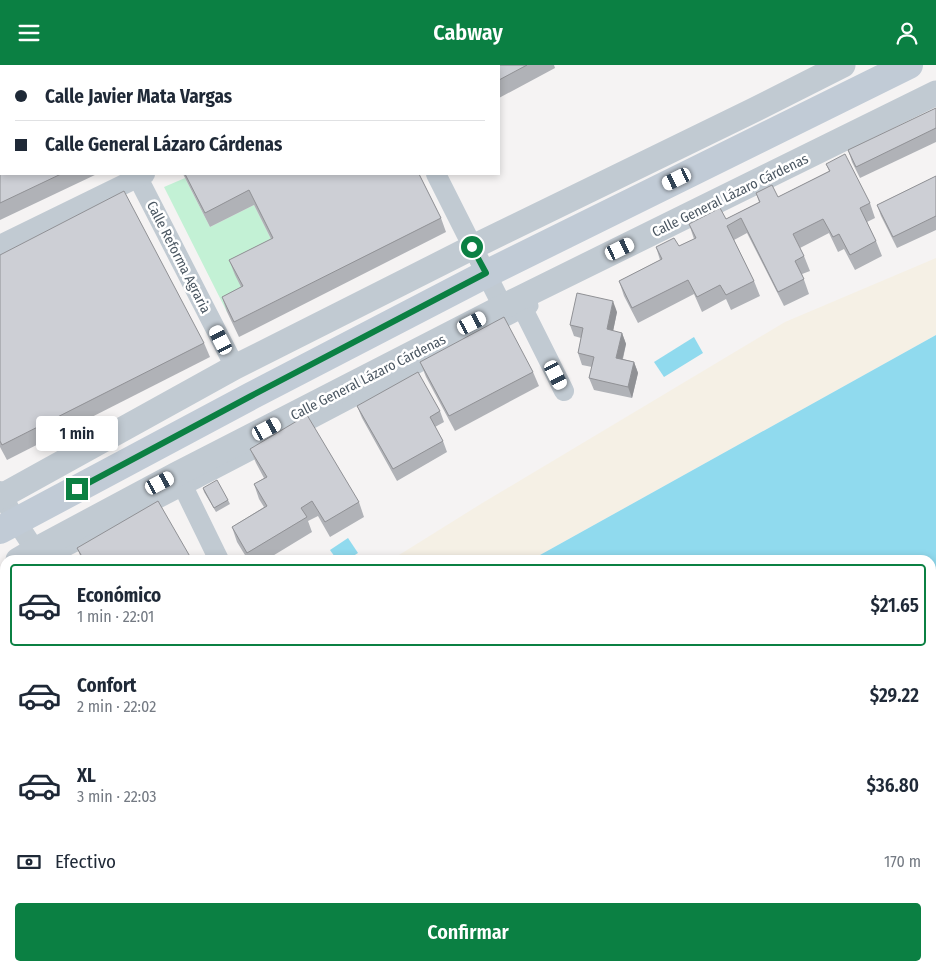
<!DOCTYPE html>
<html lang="es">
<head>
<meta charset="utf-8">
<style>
	body { margin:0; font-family:"Fira Sans Condensed",sans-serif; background:#f2f2f3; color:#1f2937; height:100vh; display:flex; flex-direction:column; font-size:19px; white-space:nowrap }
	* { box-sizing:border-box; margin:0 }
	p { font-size:16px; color:#747a83 }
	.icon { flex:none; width:28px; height:28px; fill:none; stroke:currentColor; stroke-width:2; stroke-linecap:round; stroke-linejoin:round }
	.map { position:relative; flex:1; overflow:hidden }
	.sheet { position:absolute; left:0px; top:490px; width:936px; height:416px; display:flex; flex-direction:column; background:#fff; border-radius:15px 15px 0 0; box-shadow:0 2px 8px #0003 }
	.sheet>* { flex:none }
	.top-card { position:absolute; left:0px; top:0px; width:500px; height:110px; box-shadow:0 2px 8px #0003; display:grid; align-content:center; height:110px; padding:0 15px; background:#fff }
	.end { position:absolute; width:22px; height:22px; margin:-11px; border:6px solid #0b8043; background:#fff; box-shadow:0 0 0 2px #fff }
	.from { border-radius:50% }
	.bubble { position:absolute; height:35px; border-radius:5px; background:#fff; box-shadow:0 2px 8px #0003; font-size:16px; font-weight:600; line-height:35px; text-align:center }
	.car { position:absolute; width:15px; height:30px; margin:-15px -8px; border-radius:6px; box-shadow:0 0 4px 1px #0007; background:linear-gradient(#fff 24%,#345 0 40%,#fff 0 76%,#345 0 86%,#fff 0) }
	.top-card b { display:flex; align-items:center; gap:18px; height:48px; font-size:19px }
	.top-card b+b { border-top:1px solid #e0e1e3 }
	.top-card i { width:12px; height:12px; background:#1f2937 }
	ul { padding:9px 0 0; list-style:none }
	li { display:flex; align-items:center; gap:15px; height:82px; margin:0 10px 8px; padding:0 5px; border:2px solid transparent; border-radius:5px }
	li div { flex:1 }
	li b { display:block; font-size:19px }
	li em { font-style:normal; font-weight:600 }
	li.current { border-color:#0b8043 }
	li>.icon { width:45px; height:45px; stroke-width:1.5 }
	.pay { display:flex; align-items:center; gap:12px; height:55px; padding:0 15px; font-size:19px }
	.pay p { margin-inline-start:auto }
	.action { display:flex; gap:10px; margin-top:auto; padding:10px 15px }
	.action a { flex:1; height:58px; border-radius:5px; background:#0b8043; color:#fff; font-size:20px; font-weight:600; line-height:58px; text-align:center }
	header { display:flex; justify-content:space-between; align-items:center; height:65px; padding:0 15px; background:#0b8043; color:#fff; font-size:22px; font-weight:600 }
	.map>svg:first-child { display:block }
	.green { fill:#c3f1d5 }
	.sand { fill:#f5f0e5 }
	.water { fill:#90daee }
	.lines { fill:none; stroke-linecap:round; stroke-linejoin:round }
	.pedestrian { stroke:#c1cad2; stroke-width:15 }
	.minor { stroke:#c1cad2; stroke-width:20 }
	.tertiary { stroke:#c1cad2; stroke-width:25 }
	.secondary { stroke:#c1cbd6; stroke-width:28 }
	.wall { fill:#b0b2b7 }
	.shaded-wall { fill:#909195 }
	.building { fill:#cdcfd5; stroke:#909195 }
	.route { stroke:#0b8043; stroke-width:6 }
	.labels { text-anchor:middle; stroke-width:5; stroke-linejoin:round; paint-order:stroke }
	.street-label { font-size:14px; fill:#4a5661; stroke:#fff }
</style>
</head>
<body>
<header><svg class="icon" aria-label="menu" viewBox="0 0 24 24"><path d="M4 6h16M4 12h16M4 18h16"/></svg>Cabway<svg class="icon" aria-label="person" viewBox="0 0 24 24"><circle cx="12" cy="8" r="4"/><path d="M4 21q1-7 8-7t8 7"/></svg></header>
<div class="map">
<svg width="936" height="906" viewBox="0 0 936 906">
	<rect width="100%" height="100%" fill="#f5f3f3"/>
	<!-- green -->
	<g class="green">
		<polygon points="185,113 210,162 254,140 278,188 248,236 227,247 164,122"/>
		<polygon points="5,591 5,643 0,635 0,594"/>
	</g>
	<!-- sand -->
	<g class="sand">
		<polygon points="936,193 936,270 531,495 391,495 484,437 785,257"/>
		<polygon points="5,735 5,815 0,818 0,738"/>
	</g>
	<!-- water -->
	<g class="water">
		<polygon points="936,270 936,906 0,906 0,818 5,815 5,901 931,901 931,495 531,495"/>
		<polygon points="694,272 703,288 664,312 654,297"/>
		<polygon points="348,473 358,488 347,495 337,495 330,485"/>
	</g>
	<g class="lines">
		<!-- pedestrian -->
		<g class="pedestrian">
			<polyline points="487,264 531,241"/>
			<polyline points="295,365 438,290"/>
			<polyline points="45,495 270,378"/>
			<polyline points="0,521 5,518"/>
		</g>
		<!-- minor -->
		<g class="minor">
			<polyline points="82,0 82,1"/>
			<polyline points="380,0 381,1"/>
			<polyline points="358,1 360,0"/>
			<polyline points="136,109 235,302"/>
			<polyline points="436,109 503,242"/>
			<polyline points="0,180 145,109"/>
			<polyline points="518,234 564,326"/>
			<polyline points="177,409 219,495"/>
			<polyline points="0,426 16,456 35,485"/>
		</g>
		<!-- tertiary -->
		<g class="tertiary">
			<polyline points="0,432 235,302 473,182 754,45 843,0"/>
			<polyline points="18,495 35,485 177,409 518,234 936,28"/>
		</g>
		<!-- secondary -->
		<polyline class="secondary" points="0,465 251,331 486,209 909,0"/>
	</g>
	<!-- wall -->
	<g class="wall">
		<polygon points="0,0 1,109 97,109 0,155"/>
		<polygon points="414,0 554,0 555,3 499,33 499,1"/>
		<polygon points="936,43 936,77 860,113 852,97 848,85"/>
		<polygon points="826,99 870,138 875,153 867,157 876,176 882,191 855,205 844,184 838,187 829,168 800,183 804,191 810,206 802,209 809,229 784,241 747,168 734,175 754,216 760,231 731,245 726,234 702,247 694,229 638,258 624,231 619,216 660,195 656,182 679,181 694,174 689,159 726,154 759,137 756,128 778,132 829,106"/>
		<polygon points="183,109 419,109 441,153 446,167 239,272 227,247 222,232 241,222 235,210 229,195 271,174 254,140 210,162"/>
		<polygon points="936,111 936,165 897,183 881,151 877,140"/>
		<polygon points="0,190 204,278 210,292 7,395 0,382"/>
		<polygon points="617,247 613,266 622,268 626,279 623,294 634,297 638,308 632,333 594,325 589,313 592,302 582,300 578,288 581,273 574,271 570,260"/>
		<polygon points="420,297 533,307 539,321 455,366 426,312"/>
		<polygon points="357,341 440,346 444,357 435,362 443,376 447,387 397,416 362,353"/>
		<polygon points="250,384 359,437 364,452 330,472 318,451 308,456 312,467 266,495 248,495 237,477 232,462 264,442 259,434 254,419 264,413 256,398"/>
		<polygon points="203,423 228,435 230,439 216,447 204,427"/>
		<polygon points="77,483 192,495 82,495"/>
		<polygon points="0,655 5,656 5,693 0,692"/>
	</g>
	<!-- shaded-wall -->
	<g class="shaded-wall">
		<polygon points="613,236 617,247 611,276 607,264"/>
		<polygon points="622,268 626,279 620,304 616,293"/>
		<polygon points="634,297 638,308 632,333 628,322"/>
	</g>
	<!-- building -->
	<g class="building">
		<polygon points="0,0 61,0 62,1 1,1 1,109 61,109 0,138"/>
		<polygon points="106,0 261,0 262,1 107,1"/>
		<polygon points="414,0 527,0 499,15 499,1 411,1"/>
		<polygon points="936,43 936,63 856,102 848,85"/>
		<polygon points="845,89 870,138 860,143 876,176 850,190 839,169 833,172 823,154 793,169 804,191 795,196 804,214 778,227 741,153 727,161 754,216 726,230 720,220 697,232 688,215 632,243 619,216 662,194 656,182 674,173 679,181 696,173 689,159 720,143 726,154 760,137 756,128 772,120 778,132 830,106 826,99"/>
		<polygon points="185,109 419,109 441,153 234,257 222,232 243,221 229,195 273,173 249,125 205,148"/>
		<polygon points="936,111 936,151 893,172 877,140"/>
		<polygon points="124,126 204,278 2,380 0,376 0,190"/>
		<polygon points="577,228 613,236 607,264 622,268 616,293 634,297 628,322 589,313 594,292 578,288 583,263 570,260"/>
		<polygon points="504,252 533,307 449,351 420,297"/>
		<polygon points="418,307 440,346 430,352 443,376 393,404 357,341"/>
		<polygon points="307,350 359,437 325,457 312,436 301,443 307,452 247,488 232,462 267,441 254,419 267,412 250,384"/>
		<polygon points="217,415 228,435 214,443 203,423"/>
		<polygon points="158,436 192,495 84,495 77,483"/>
		<polygon points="0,655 5,656 5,679 0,678"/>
	</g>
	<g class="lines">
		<!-- route -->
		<polyline class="route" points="77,424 251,331 486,208 472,182"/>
	</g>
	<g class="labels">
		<!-- street labels -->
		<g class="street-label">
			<text transform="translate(730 130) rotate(-26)" y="5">Calle General Lázaro Cárdenas</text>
			<text transform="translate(179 192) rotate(63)" y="5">Calle Reforma Agraria</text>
			<text transform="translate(368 312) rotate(-27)" y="5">Calle General Lázaro Cárdenas</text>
		</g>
	</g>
</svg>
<i class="end from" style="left:472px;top:182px"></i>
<i class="end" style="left:77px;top:424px"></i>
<div class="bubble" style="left:36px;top:351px;width:82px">1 min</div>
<i class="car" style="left:677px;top:114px;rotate:244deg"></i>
<i class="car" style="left:620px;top:184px;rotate:64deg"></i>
<i class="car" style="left:472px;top:258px;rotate:63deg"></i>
<i class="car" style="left:221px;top:275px;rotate:333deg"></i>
<i class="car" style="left:556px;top:310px;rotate:153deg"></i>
<i class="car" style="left:267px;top:364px;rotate:62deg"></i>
<i class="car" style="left:160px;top:418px;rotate:62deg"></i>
<div class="top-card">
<b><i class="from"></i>Calle Javier Mata Vargas</b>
<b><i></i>Calle General Lázaro Cárdenas</b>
</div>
<section class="sheet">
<ul>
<li class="current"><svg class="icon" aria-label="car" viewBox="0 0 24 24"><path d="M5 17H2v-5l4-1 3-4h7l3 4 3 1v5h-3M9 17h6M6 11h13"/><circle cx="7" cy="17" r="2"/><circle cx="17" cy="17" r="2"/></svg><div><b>Económico</b><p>1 min · 22:01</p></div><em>$21.65</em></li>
<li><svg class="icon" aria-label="car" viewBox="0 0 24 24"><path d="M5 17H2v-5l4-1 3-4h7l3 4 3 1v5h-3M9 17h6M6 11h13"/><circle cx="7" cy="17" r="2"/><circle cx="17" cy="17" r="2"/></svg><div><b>Confort</b><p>2 min · 22:02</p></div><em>$29.22</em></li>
<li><svg class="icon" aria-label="car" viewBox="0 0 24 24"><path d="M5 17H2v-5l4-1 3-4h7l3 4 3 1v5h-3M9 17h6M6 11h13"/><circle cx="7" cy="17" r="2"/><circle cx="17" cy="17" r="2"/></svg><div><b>XL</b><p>3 min · 22:03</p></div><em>$36.80</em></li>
</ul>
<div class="pay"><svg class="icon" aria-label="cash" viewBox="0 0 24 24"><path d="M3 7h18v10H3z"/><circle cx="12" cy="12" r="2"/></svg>Efectivo<p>170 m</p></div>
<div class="action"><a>Confirmar</a></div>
</section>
</div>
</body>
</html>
